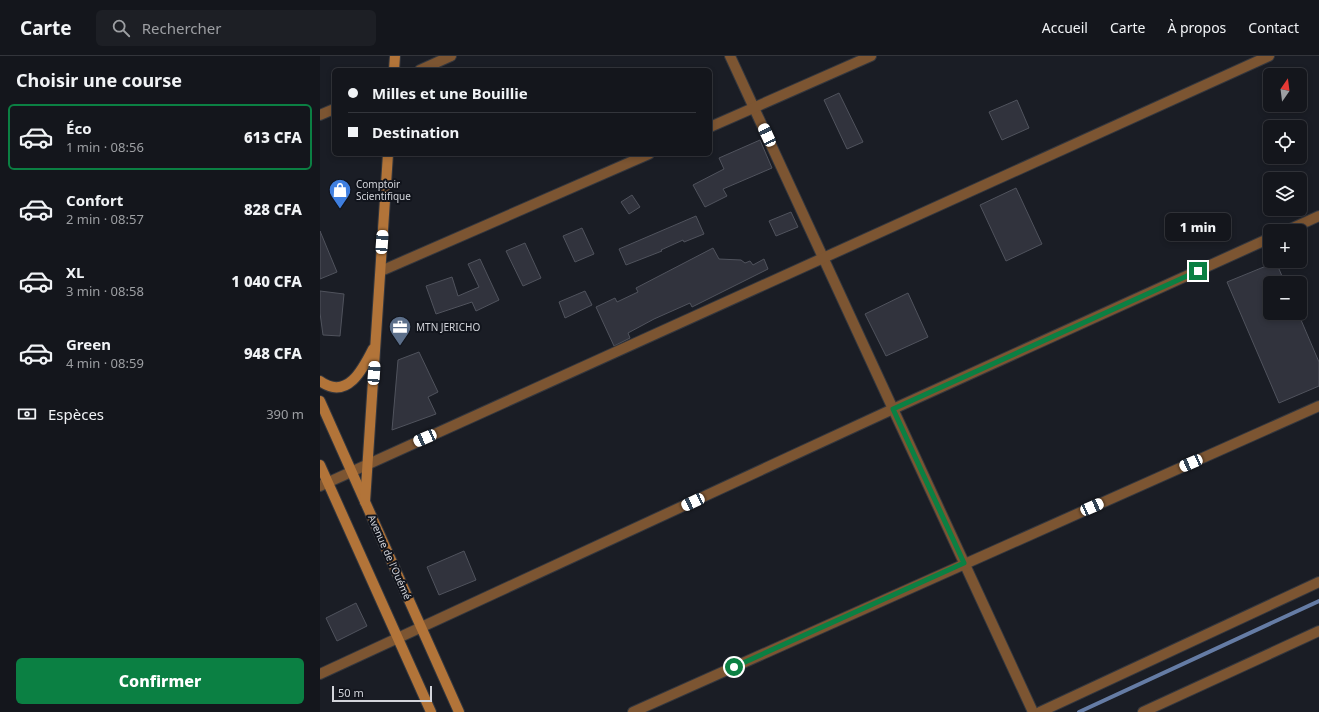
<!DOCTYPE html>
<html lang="fr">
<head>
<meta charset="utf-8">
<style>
	body { margin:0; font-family:"Noto Sans",sans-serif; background:#1d1f25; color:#f1f3f6; height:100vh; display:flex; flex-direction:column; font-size:15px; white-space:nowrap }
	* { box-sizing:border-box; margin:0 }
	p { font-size:13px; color:#9d9fa3 }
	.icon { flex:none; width:22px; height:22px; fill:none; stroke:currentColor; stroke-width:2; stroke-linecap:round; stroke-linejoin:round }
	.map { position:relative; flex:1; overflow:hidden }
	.panel { display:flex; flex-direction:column; background:#14161c; width:320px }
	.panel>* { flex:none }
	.hud { position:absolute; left:12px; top:12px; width:380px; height:88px; border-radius:6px; box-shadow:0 2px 6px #0003,0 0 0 1px #33353b; display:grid; align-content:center; height:88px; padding:0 16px; background:#14161c }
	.needle { width:26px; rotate:14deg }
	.buttons { position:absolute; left:943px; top:12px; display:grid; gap:8px }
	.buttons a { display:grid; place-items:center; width:44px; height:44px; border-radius:6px; background:#14161c; box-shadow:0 2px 6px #0003,0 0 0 1px #33353b; font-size:20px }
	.scale { position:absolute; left:12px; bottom:10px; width:100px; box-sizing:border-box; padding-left:4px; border:2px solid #d3d5db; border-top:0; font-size:11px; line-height:14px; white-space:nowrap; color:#d3d5db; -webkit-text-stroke:3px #11141c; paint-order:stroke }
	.end { position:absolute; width:18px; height:18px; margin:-9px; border:5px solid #0b8043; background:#fff; box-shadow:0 0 0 2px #fff }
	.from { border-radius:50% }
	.bubble { position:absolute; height:28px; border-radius:6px; background:#14161c; box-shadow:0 2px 6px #0003,0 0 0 1px #33353b; font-size:13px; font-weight:800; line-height:28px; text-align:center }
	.car { position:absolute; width:12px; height:24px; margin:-12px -6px; border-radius:5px; box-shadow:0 0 3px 1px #0007; background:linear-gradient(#fff 24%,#345 0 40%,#fff 0 76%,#345 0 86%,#fff 0) }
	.hud b { display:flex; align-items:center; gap:14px; height:38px; font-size:15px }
	.hud b+b { border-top:1px solid #33353b }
	.hud i { width:10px; height:10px; background:#f1f3f6 }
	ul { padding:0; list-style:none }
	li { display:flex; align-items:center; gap:12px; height:66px; margin:0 8px 6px; padding:0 8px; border:2px solid transparent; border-radius:6px }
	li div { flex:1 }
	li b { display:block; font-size:15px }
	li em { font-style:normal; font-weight:800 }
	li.active { border-color:#0b8043 }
	li>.icon { width:36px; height:36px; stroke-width:1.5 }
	h2 { padding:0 16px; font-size:18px; line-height:48px }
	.pay { display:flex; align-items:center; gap:10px; height:44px; padding:0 16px; font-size:15px }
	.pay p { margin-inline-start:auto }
	.primary-button { display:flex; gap:8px; margin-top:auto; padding:8px 16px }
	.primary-button a { flex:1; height:46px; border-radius:6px; background:#0b8043; color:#fff; font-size:16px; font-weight:800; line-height:46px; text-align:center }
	header { display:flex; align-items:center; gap:24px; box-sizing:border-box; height:56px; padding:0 20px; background:#14161c; border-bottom:1px solid #33353b }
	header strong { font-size:19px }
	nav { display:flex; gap:22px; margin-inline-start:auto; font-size:14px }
	.search { width:280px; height:36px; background:#1d1f25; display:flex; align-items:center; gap:10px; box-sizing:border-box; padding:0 14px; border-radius:6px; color:#9d9fa3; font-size:15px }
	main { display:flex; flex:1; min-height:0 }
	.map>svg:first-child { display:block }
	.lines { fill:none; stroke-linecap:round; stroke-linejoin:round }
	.stream { stroke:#657ca5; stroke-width:4 }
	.building { fill:#31333d; stroke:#50535d }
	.minor-casing { stroke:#34373e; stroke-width:12 }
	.secondary-casing { stroke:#34373e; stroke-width:12 }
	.minor { stroke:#7c5532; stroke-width:10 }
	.secondary { stroke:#b27439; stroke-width:10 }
	.route { stroke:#0b8043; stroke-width:5 }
	.labels { text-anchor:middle; stroke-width:4; stroke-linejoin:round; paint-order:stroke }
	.poi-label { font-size:10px; fill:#d3d5db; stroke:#11141c; text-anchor:start }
	.street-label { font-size:10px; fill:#d3d5db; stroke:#11141c }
</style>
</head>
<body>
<header>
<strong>Carte</strong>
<div class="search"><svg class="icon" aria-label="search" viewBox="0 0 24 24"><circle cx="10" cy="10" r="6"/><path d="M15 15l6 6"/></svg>Rechercher</div>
<nav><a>Accueil</a><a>Carte</a><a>À propos</a><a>Contact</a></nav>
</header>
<main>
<section class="panel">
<h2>Choisir une course</h2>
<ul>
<li class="active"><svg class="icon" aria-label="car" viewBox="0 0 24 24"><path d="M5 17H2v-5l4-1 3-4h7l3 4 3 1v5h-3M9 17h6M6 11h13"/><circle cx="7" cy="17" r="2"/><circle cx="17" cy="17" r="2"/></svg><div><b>Éco</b><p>1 min · 08:56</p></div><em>613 CFA</em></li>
<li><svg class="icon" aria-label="car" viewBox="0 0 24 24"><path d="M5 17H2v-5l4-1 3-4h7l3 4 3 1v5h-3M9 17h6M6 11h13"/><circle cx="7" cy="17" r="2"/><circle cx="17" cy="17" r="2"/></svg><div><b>Confort</b><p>2 min · 08:57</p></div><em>828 CFA</em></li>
<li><svg class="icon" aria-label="car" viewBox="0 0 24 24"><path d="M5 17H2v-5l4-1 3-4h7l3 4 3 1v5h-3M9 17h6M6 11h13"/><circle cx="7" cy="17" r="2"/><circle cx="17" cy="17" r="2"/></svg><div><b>XL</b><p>3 min · 08:58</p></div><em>1 040 CFA</em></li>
<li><svg class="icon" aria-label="car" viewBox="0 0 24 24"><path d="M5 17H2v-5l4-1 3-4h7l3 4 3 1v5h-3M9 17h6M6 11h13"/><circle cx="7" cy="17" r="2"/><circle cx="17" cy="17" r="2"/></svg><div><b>Green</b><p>4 min · 08:59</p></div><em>948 CFA</em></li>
</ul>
<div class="pay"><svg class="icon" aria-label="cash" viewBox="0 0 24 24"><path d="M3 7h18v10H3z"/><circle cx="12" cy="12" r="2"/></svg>Espèces<p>390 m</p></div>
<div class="primary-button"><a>Confirmer</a></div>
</section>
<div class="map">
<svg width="999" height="656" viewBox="0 0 999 656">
	<rect width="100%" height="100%" fill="#1a1d25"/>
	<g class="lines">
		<!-- stream -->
		<polyline class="stream" points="759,656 999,545"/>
	</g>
	<!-- building -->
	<g class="building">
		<polygon points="519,37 543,86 527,93 504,44"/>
		<polygon points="697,44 709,72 682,84 669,56"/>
		<polygon points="440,84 452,112 403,133 407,140 385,151 373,129 404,113 399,102"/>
		<polygon points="696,132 722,188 686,205 660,149"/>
		<polygon points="312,139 320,151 309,158 301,146"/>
		<polygon points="471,156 478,171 456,180 449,165"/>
		<polygon points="376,160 384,178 364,186 363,184 341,194 342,195 306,209 299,193"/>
		<polygon points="262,172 274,198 255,206 243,180"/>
		<polygon points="0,175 17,216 0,223"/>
		<polygon points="205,187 221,222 203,230 186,195"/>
		<polygon points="393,192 399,203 421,204 425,207 430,205 433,209 444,203 448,213 372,251 370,247 334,263 308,277 310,282 294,290 276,251 295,242 297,246 318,236 316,232"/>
		<polygon points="160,203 179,244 156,255 152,246 116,258 106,230 132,221 138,240 159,231 148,208"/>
		<polygon points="956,206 965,227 950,227 950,257 978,257 999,306 999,330 959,347 907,226"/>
		<polygon points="0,235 24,238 20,280 3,279 0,257"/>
		<polygon points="265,235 272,249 245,262 239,246"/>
		<polygon points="588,237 608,281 566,300 545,258"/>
		<polygon points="99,296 118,336 108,341 116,358 72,374 78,304"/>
		<polygon points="144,495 156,524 119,539 107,511"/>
		<polygon points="36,547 47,570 17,585 6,562"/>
	</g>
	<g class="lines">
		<!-- minor casing -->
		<g class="minor-casing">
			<g id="minor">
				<polyline points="410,0 713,656"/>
				<polyline points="100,14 131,0"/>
				<polyline points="0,59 14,53"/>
				<polyline points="390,71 551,0"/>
				<polyline points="966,175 999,160"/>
				<polyline points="61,215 329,98"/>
				<polyline points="0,430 949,0"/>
				<polyline points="0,618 573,353 950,182"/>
				<polyline points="313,656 999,350"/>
				<polyline points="720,656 999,526"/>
				<polyline points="823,656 999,575"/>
			</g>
		</g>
		<!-- secondary casing -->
		<g class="secondary-casing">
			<g id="secondary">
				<polyline points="74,14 75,0"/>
				<path d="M0,325C27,345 43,313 53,293"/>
				<polyline points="0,345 139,656"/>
				<polyline points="0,409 111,656"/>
				<polyline points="45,446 68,98"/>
			</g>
		</g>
		<!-- minor -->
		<use href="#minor" class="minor"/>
		<!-- secondary -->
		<use href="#secondary" class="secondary"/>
	</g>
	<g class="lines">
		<!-- route -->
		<polyline class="route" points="414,611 644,507 573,353 878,215"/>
	</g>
	<!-- icons -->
	<defs>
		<g id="shop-pin" transform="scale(1.15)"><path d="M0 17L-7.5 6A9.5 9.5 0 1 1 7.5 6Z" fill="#3f7fe0" stroke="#11141c"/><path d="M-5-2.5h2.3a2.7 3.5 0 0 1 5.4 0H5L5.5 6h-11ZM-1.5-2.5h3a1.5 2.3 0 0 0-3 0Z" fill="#fff"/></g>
		<g id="office-pin" transform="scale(1.15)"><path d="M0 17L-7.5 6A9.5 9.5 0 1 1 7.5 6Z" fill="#5c6f8a" stroke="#11141c"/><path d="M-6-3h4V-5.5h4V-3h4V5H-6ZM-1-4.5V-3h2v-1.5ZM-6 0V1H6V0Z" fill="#fff"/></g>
	</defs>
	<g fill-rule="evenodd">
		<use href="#shop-pin" x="20" y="134"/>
		<use href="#office-pin" x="80" y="271"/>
	</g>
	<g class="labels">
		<!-- poi labels -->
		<g class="poi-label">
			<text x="36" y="132">Comptoir<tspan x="36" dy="12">Scientifique</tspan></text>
			<text x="96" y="275">MTN JERICHO</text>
		</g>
		<!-- street labels -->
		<g class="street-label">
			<text transform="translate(70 501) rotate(66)" y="4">Avenue de l'Ouémé</text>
		</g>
	</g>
</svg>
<div class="buttons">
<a><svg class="needle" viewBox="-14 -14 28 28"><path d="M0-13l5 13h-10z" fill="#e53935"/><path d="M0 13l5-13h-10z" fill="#9d9fa3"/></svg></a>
<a><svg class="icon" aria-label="locate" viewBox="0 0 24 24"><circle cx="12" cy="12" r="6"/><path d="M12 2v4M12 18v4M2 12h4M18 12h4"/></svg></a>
<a><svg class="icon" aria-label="layers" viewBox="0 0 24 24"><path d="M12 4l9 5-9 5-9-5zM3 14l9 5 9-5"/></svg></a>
<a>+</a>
<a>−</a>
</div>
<div class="scale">50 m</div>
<i class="end from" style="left:414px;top:611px"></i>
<i class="end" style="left:878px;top:215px"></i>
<div class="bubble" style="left:845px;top:157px;width:66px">1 min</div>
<i class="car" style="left:447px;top:79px;rotate:335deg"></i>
<i class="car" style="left:62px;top:186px;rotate:4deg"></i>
<i class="car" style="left:54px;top:317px;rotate:4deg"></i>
<i class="car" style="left:105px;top:382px;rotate:246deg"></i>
<i class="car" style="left:871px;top:407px;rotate:246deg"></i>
<i class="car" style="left:373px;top:446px;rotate:245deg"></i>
<i class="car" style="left:772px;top:451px;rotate:66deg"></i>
<div class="hud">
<b><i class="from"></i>Milles et une Bouillie</b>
<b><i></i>Destination</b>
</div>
</div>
</main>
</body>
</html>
